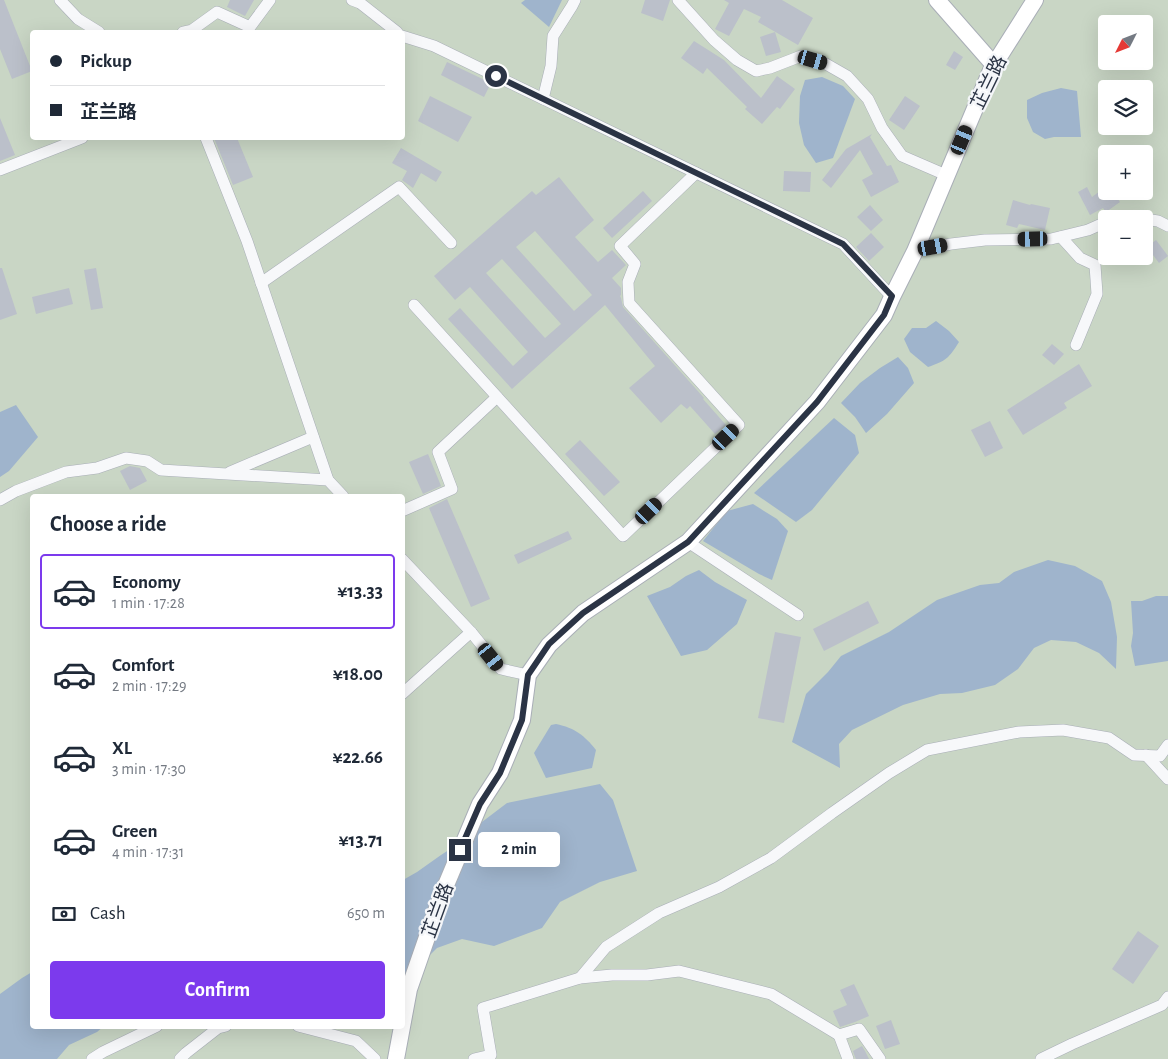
<!DOCTYPE html>
<html lang="en">
<head>
<meta charset="utf-8">
<style>
	body { margin:0; font-family:"Alegreya Sans","Noto Sans SC",sans-serif; background:#f2f2f3; color:#1f2937; height:100vh; display:flex; flex-direction:column; font-size:19px; white-space:nowrap }
	* { box-sizing:border-box; margin:0 }
	p { font-size:16px; color:#747a83 }
	.icon { flex:none; width:28px; height:28px; fill:none; stroke:currentColor; stroke-width:2; stroke-linecap:round; stroke-linejoin:round }
	.map { position:relative; flex:1; overflow:hidden }
	.details { position:absolute; left:30px; top:494px; width:375px; height:535px; display:flex; flex-direction:column; background:#fff; border-radius:5px; box-shadow:0 5px 20px #0002 }
	.details>* { flex:none }
	.banner { position:absolute; left:30px; top:30px; width:375px; height:110px; border-radius:5px; box-shadow:0 5px 20px #0002; display:grid; align-content:center; height:110px; padding:0 20px; background:#fff }
	.needle { width:32px; rotate:228deg }
	.controls { position:absolute; left:1098px; top:15px; display:grid; gap:10px }
	.controls a { display:grid; place-items:center; width:55px; height:55px; border-radius:5px; background:#fff; box-shadow:0 5px 20px #0002; font-size:25px }
	.end { position:absolute; width:22px; height:22px; margin:-11px; border:6px solid #2b3445; background:#fff; box-shadow:0 0 0 2px #fff }
	.from { border-radius:50% }
	.bubble { position:absolute; height:35px; border-radius:5px; background:#fff; box-shadow:0 5px 20px #0002; font-size:16px; font-weight:600; line-height:35px; text-align:center }
	.car { position:absolute; width:15px; height:30px; margin:-15px -8px; border-radius:6px; box-shadow:0 0 4px 1px #0007; background:linear-gradient(#222 24%,#8ab4d8 0 40%,#222 0 76%,#8ab4d8 0 86%,#222 0) }
	.banner b { display:flex; align-items:center; gap:18px; height:48px; font-size:19px }
	.banner b+b { border-top:1px solid #e0e1e3 }
	.banner i { width:12px; height:12px; background:#1f2937 }
	ul { padding:0; list-style:none }
	li { display:flex; align-items:center; gap:15px; height:75px; margin:0 10px 8px; padding:0 10px; border:2px solid transparent; border-radius:5px }
	li div { flex:1 }
	li b { display:block; font-size:19px }
	li em { font-style:normal; font-weight:600 }
	li.current { border-color:#7c3aed }
	li>.icon { width:45px; height:45px; stroke-width:1.5 }
	h2 { padding:0 20px; font-size:22px; line-height:60px }
	.pay { display:flex; align-items:center; gap:12px; height:55px; padding:0 20px; font-size:19px }
	.pay p { margin-inline-start:auto }
	.cta { display:flex; gap:10px; margin-top:auto; padding:10px 20px }
	.cta a { flex:1; height:58px; border-radius:5px; background:#7c3aed; color:#fff; font-size:20px; font-weight:600; line-height:58px; text-align:center }
	.map>svg:first-child { display:block }
	.green { fill:#c9d6c5; fill-rule:evenodd }
	.water { fill:#9fb4cc }
	.building { fill:#bbc0ca; fill-rule:evenodd }
	.lines { fill:none; stroke-linecap:round; stroke-linejoin:round }
	.street-casing { stroke:#a9aeb7; stroke-width:12 }
	.secondary-casing { stroke:#a9aeb7; stroke-width:18 }
	.street { stroke:#f7f8fa; stroke-width:11 }
	.secondary { stroke:#fff; stroke-width:16 }
	.route { stroke:#2b3445; stroke-width:6 }
	.labels { text-anchor:middle; stroke-width:4.5; stroke-linejoin:round; paint-order:stroke }
	.street-label { font-size:19px; fill:#2b3445; stroke:#f4f6f9 }
</style>
</head>
<body>
<div class="map">
<svg width="1168" height="1059" viewBox="0 0 1168 1059">
	<rect width="100%" height="100%" fill="#e4e7ec"/>
	<!-- green -->
	<path class="green" d="M0,0H1168V1059H0ZM1106,24H1144V61H1106ZM32,32H402V138H32ZM1106,89H1144V126H1106ZM1106,154H1144V191H1106ZM1106,219H1144V256H1106ZM32,496H402V1026H32Z"/>
	<!-- water -->
	<g class="water">
		<polygon points="525,0 562,0 549,27 521,3"/>
		<polygon points="822,77 843,86 855,99 833,158 816,163 804,145 799,123 800,96 805,80"/>
		<polygon points="1061,88 1077,91 1081,137 1054,137 1045,139 1033,132 1027,118 1027,100 1042,93"/>
		<path d="M936,321L949,331L959,342C949,358 946,361 928,367L910,352L904,339L912,328H926Z"/>
		<polygon points="898,357 908,368 914,383 887,414 866,433 855,417 841,403 860,383 880,368"/>
		<polygon points="16,405 38,437 9,471 0,477 0,412"/>
		<polygon points="834,418 855,435 859,453 812,510 796,522 754,493"/>
		<polygon points="753,504 777,519 788,531 772,580 759,574 703,541 727,511"/>
		<polygon points="1048,560 1075,566 1102,581 1111,602 1117,637 1116,669 1099,653 1076,642 1051,640 1034,648 1018,669 995,685 962,693 940,694 903,705 852,730 839,744 840,768 792,742 806,694 828,672 841,656 889,632 937,600 980,585 999,583 1014,572"/>
		<polygon points="699,570 715,582 747,600 737,624 707,650 681,656 647,596 670,587 686,576"/>
		<polygon points="1156,596 1168,596 1168,661 1135,666 1131,646 1133,633 1131,601 1142,601"/>
		<path d="M556,724C575,728 584,735 596,750L592,768L546,778L534,753L551,725Z"/>
		<polygon points="600,784 613,800 637,871 600,882 560,902 542,928 494,946 462,939 437,948 417,968 403,976 403,880 417,872 441,855 458,844 478,825 507,803"/>
		<polygon points="32,972 32,1026 104,1026 97,1032 69,1045 57,1059 0,1059 0,994 22,978"/>
	</g>
	<!-- building -->
	<g class="building">
		<polygon points="0,0 4,0 32,71 12,79 0,49"/>
		<polygon points="230,0 254,0 245,16 227,7"/>
		<polygon points="645,0 670,0 663,21 641,13"/>
		<polygon points="724,0 782,0 813,18 798,45 758,22 761,17 744,9 729,36 715,29 729,3"/>
		<polygon points="775,32 781,52 766,56 760,37"/>
		<polygon points="694,41 724,60 761,98 777,76 795,89 780,109 777,107 762,124 745,109 747,107 707,68 703,74 681,58"/>
		<polygon points="954,51 963,57 955,70 946,65"/>
		<polygon points="447,62 491,83 484,97 441,75"/>
		<polygon points="430,96 472,117 458,142 418,121"/>
		<polygon points="905,96 920,106 904,130 889,120"/>
		<polygon points="0,118 15,155 0,161"/>
		<polygon points="872,134 870,137 887,166 891,165 899,182 871,197 862,180 873,174 860,150 831,188 822,180 846,149"/>
		<polygon points="214,138 237,138 253,177 233,185"/>
		<polygon points="401,148 442,172 436,182 421,173 413,188 402,180 407,171 392,163"/>
		<polygon points="784,171 811,172 810,192 783,191"/>
		<path d="M559,177L594,220L575,237L598,262L612,250L626,265L612,278L621,288V295L620,296L621,298L623,307L704,398L703,399L726,425L715,434L690,406L687,409L681,404L661,423L629,388L655,366L605,305L512,389L448,319L460,308L513,366L528,352L470,287L455,300L434,276L532,191L536,195ZM535,231L592,295L574,311L516,247ZM502,259L561,324L545,338L486,273Z"/>
		<polygon points="1087,187 1092,197 1100,191 1112,191 1120,202 1106,212 1103,208 1090,215 1078,192"/>
		<polygon points="643,191 652,201 612,238 603,228"/>
		<polygon points="1013,200 1030,205 1031,204 1050,208 1045,230 1019,224 1017,228 1006,225"/>
		<polygon points="870,205 883,220 871,231 857,217"/>
		<polygon points="871,233 884,247 869,261 856,247"/>
		<polygon points="1156,240 1168,256 1159,263 1147,247"/>
		<polygon points="0,268 2,268 17,314 0,320"/>
		<polygon points="96,268 103,308 91,310 84,270"/>
		<polygon points="69,288 73,304 36,314 32,297"/>
		<polygon points="1052,344 1064,354 1054,365 1042,355"/>
		<polygon points="1079,364 1092,386 1064,403 1067,408 1023,435 1007,410"/>
		<polygon points="990,421 1003,448 985,457 971,430"/>
		<polygon points="580,440 620,482 604,496 565,454"/>
		<polygon points="428,454 441,486 423,494 409,462"/>
		<polygon points="130,466 140,468 147,481 130,490 120,471"/>
		<polygon points="447,499 490,599 471,607 429,508"/>
		<polygon points="568,531 572,539 518,564 514,555"/>
		<polygon points="868,601 879,623 824,651 813,629"/>
		<polygon points="775,632 801,637 784,723 758,718"/>
		<polygon points="1138,931 1159,946 1133,984 1112,969"/>
		<polygon points="854,984 869,1016 855,1022 840,1027 833,1011 847,1005 840,990"/>
		<polygon points="891,1020 900,1044 885,1049 876,1026"/>
		<polygon points="862,1046 865,1051 869,1059 856,1059 855,1057 853,1051"/>
	</g>
	<g class="lines">
		<!-- street casing -->
		<g class="street-casing">
			<g id="street">
				<polyline points="60,0 78,19 99,32"/>
				<polyline points="352,0 360,3 397,32"/>
				<polyline points="678,0 714,40 737,60 756,71 770,68 801,56 826,64 847,76 868,99 882,128 902,156 946,175"/>
				<polyline points="183,32 192,30 217,12 250,27 270,0"/>
				<polyline points="402,36 434,46 843,244 892,297"/>
				<polyline points="543,99 551,66 553,36 572,6 575,0"/>
				<polyline points="206,138 247,241 328,480"/>
				<polyline points="0,170 82,138"/>
				<polyline points="1115,219 1122,216 1143,219"/>
				<polyline points="1144,219 1158,221 1168,226"/>
				<polyline points="1061,237 1080,258 1095,265 1097,294 1076,345"/>
				<polyline points="915,251 951,244 985,240 1051,239 1088,230 1106,222"/>
				<polyline points="261,283 399,187 451,243"/>
				<polyline points="414,305 623,536 739,425 629,303 628,282 635,264 620,246 696,173"/>
				<polyline points="230,472 313,437"/>
				<polyline points="0,500 16,491 66,472 97,468 126,458 147,461 161,470 328,480 343,496"/>
				<polyline points="402,511 452,489 438,452 497,397"/>
				<polyline points="688,542 798,615"/>
				<polyline points="402,559 471,632 501,669 528,675"/>
				<polyline points="402,694 471,632"/>
				<polyline points="1146,755 1168,779"/>
				<polyline points="580,978 606,947 659,913 719,887 771,858 832,813 889,773 927,750 1019,732 1063,730 1109,738 1134,755 1160,756 1168,745"/>
				<polyline points="298,1026 356,1041 375,1059"/>
				<polyline points="839,1035 848,1059"/>
				<polyline points="92,1059 103,1052 157,1026"/>
				<polyline points="180,1059 186,1053 218,1028 226,1026"/>
				<polyline points="474,1059 491,1055 483,1008 580,978 612,975 647,975 679,971 771,994 839,1035 859,1029 880,1059"/>
				<polyline points="1041,1059 1072,1044 1162,1005 1168,997"/>
			</g>
		</g>
		<!-- secondary casing -->
		<g class="secondary-casing">
			<g id="secondary">
				<polyline points="937,0 994,65"/>
				<polyline points="396,1059 409,989 441,897 480,804 500,773 522,720 528,675 549,645 583,613 688,542 817,402 884,315 892,297 915,251 992,68 1035,0"/>
			</g>
		</g>
		<!-- street -->
		<use href="#street" class="street"/>
		<!-- secondary -->
		<use href="#secondary" class="secondary"/>
	</g>
	<g class="lines">
		<!-- route -->
		<polyline class="route" points="460,850 480,804 500,773 522,720 528,675 549,644 583,613 688,542 817,402 884,315 892,296 843,244 496,76"/>
	</g>
	<g class="labels">
		<!-- street labels -->
		<g class="street-label">
			<text transform="translate(988 82) rotate(-64)" y="7">芷兰路</text>
			<text transform="translate(437 910) rotate(-70)" y="7">芷兰路</text>
		</g>
	</g>
</svg>
<div class="controls">
<a><svg class="needle" viewBox="-14 -14 28 28"><path d="M0-13l5 13h-10z" fill="#e53935"/><path d="M0 13l5-13h-10z" fill="#747a83"/></svg></a>
<a><svg class="icon" aria-label="layers" viewBox="0 0 24 24"><path d="M12 4l9 5-9 5-9-5zM3 14l9 5 9-5"/></svg></a>
<a>+</a>
<a>−</a>
</div>
<i class="end from" style="left:496px;top:76px"></i>
<i class="end" style="left:460px;top:850px"></i>
<div class="bubble" style="left:478px;top:832px;width:82px">2 min</div>
<i class="car" style="left:813px;top:60px;rotate:106deg"></i>
<i class="car" style="left:962px;top:140px;rotate:23deg"></i>
<i class="car" style="left:1033px;top:239px;rotate:269deg"></i>
<i class="car" style="left:933px;top:247px;rotate:80deg"></i>
<i class="car" style="left:726px;top:437px;rotate:46deg"></i>
<i class="car" style="left:649px;top:511px;rotate:46deg"></i>
<i class="car" style="left:491px;top:657px;rotate:141deg"></i>
<div class="banner">
<b><i class="from"></i>Pickup</b>
<b><i></i>芷兰路</b>
</div>
<section class="details">
<h2>Choose a ride</h2>
<ul>
<li class="current"><svg class="icon" aria-label="car" viewBox="0 0 24 24"><path d="M5 17H2v-5l4-1 3-4h7l3 4 3 1v5h-3M9 17h6M6 11h13"/><circle cx="7" cy="17" r="2"/><circle cx="17" cy="17" r="2"/></svg><div><b>Economy</b><p>1 min · 17:28</p></div><em>¥13.33</em></li>
<li><svg class="icon" aria-label="car" viewBox="0 0 24 24"><path d="M5 17H2v-5l4-1 3-4h7l3 4 3 1v5h-3M9 17h6M6 11h13"/><circle cx="7" cy="17" r="2"/><circle cx="17" cy="17" r="2"/></svg><div><b>Comfort</b><p>2 min · 17:29</p></div><em>¥18.00</em></li>
<li><svg class="icon" aria-label="car" viewBox="0 0 24 24"><path d="M5 17H2v-5l4-1 3-4h7l3 4 3 1v5h-3M9 17h6M6 11h13"/><circle cx="7" cy="17" r="2"/><circle cx="17" cy="17" r="2"/></svg><div><b>XL</b><p>3 min · 17:30</p></div><em>¥22.66</em></li>
<li><svg class="icon" aria-label="car" viewBox="0 0 24 24"><path d="M5 17H2v-5l4-1 3-4h7l3 4 3 1v5h-3M9 17h6M6 11h13"/><circle cx="7" cy="17" r="2"/><circle cx="17" cy="17" r="2"/></svg><div><b>Green</b><p>4 min · 17:31</p></div><em>¥13.71</em></li>
</ul>
<div class="pay"><svg class="icon" aria-label="cash" viewBox="0 0 24 24"><path d="M3 7h18v10H3z"/><circle cx="12" cy="12" r="2"/></svg>Cash<p>650 m</p></div>
<div class="cta"><a>Confirm</a></div>
</section>
</div>
</body>
</html>
